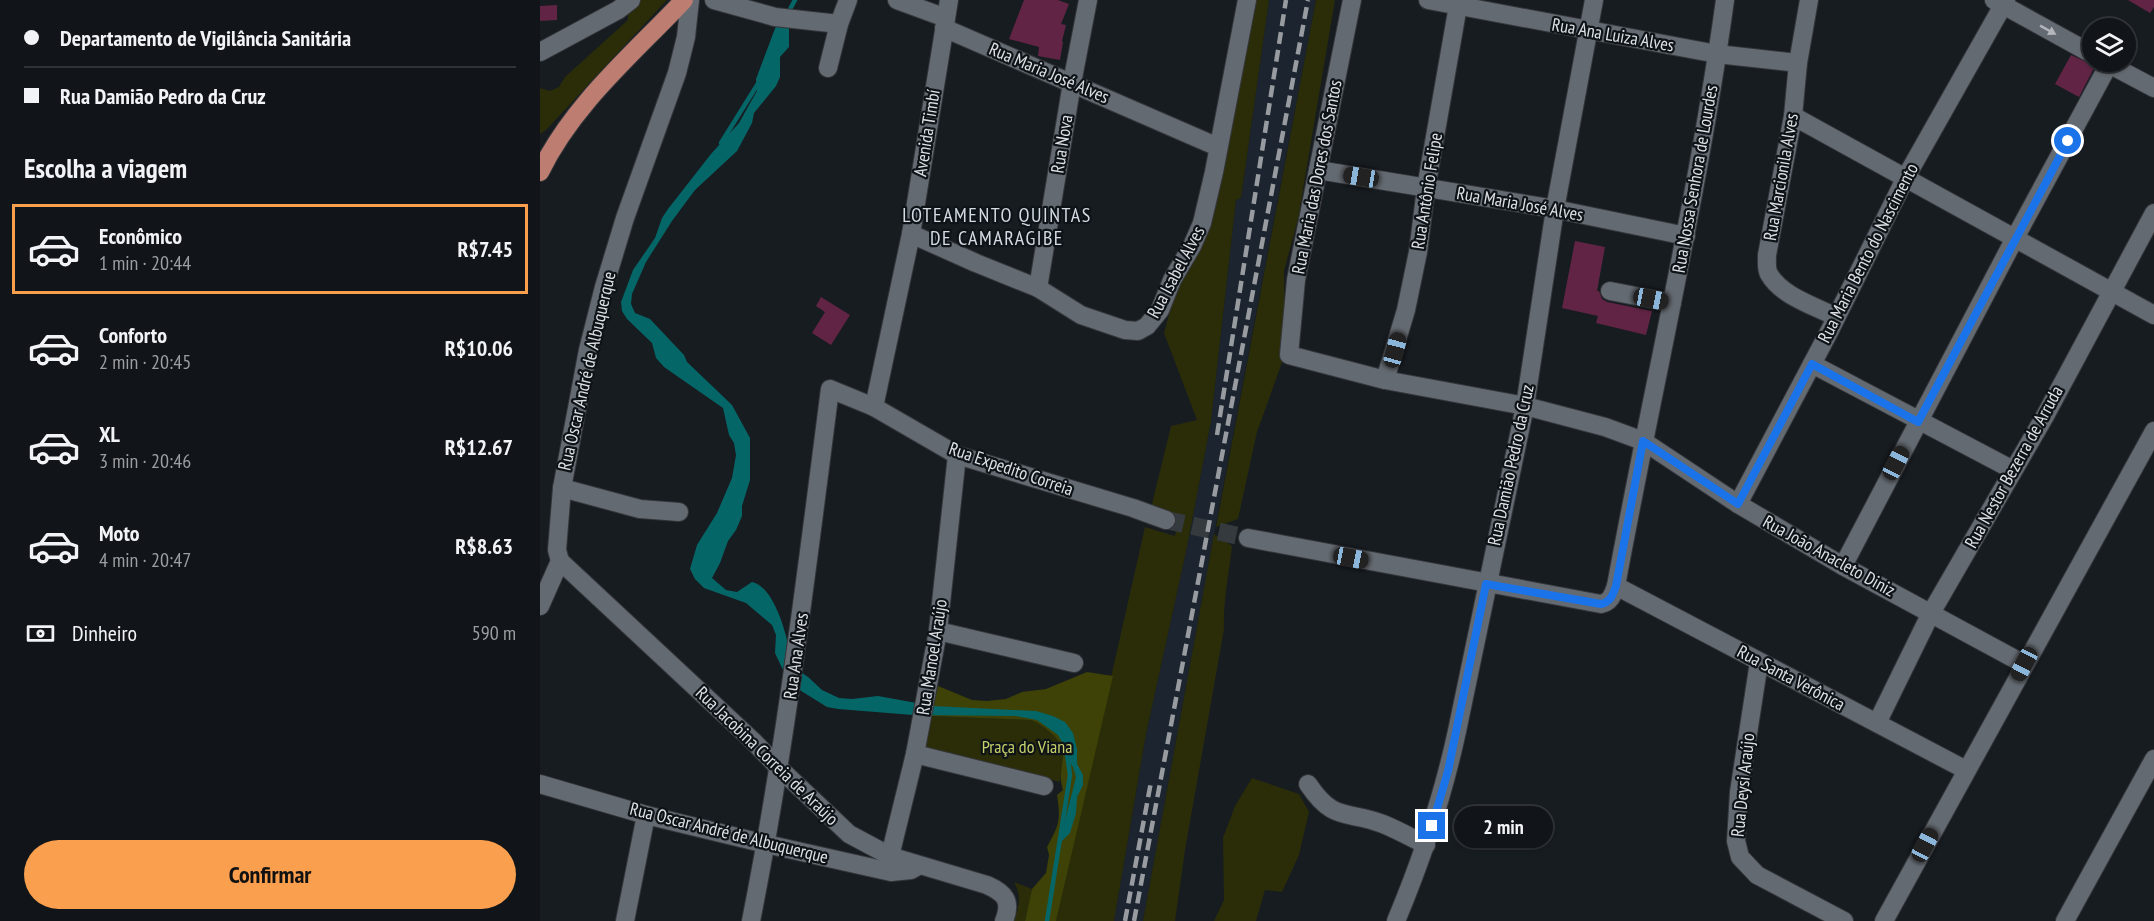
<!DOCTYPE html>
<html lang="pt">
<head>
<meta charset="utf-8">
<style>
	body { margin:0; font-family:"PT Sans Narrow",sans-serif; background:#1e2226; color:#f1f3f6; height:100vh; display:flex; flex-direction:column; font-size:22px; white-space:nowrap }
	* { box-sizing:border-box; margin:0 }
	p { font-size:20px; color:#9c9fa2 }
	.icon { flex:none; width:33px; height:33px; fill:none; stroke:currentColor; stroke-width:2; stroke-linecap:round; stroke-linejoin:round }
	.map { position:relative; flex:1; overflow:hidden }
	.side { display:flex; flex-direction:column; background:#111519; width:540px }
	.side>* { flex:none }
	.top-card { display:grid; align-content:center; height:132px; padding:0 24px; background:#111519 }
	.fabs { position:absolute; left:1542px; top:18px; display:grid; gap:12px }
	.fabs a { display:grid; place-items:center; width:54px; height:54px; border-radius:50%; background:#111519; box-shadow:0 2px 4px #0004,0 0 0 2px #303438; font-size:30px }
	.end { position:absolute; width:27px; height:27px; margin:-14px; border:8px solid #1a73e8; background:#fff; box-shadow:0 0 0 3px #fff }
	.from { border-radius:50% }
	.bubble { position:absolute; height:42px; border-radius:21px; background:#111519; box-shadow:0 2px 4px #0004,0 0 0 2px #303438; font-size:20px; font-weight:700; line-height:42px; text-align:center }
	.car { position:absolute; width:18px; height:36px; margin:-18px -9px; border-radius:8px; box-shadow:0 0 4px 2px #0007; background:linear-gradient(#222 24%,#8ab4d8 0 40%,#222 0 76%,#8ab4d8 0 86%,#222 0) }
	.top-card b { display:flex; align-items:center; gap:21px; height:57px; font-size:22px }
	.top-card b+b { border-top:2px solid #303438 }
	.top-card i { width:15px; height:15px; background:#f1f3f6 }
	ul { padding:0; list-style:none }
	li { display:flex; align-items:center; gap:18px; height:90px; margin:0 12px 9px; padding:0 12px; border:3px solid transparent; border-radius:0px }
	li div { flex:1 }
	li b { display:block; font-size:22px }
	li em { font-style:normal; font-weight:700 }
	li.current { border-color:#fa9f4e }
	li>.icon { width:54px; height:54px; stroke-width:1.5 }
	h2 { padding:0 24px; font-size:27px; line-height:72px }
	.pay { display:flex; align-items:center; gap:15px; height:66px; padding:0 24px; font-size:22px }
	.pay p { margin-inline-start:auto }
	.action { display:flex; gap:12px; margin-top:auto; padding:12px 24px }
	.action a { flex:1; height:69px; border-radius:36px; background:#fa9f4e; color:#111; font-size:24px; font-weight:700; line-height:69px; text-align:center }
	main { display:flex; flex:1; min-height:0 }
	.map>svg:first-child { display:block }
	.built { fill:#1b242f }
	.green { fill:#2a2d08 }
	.forest { fill:#3e4206 }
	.water { fill:#056668 }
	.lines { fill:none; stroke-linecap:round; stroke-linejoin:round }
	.stream { stroke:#056668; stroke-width:4.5 }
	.building { fill:#612444 }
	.minor-tunnel { stroke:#353a3e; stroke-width:18; stroke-dasharray:18 9; stroke-linecap:butt }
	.minor-casing { stroke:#34363b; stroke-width:20 }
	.major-casing { stroke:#34363b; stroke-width:20 }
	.minor { stroke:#646a71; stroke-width:18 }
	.major { stroke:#bd7e71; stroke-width:18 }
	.rail { stroke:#989ca0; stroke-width:4.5; stroke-dasharray:12 6; stroke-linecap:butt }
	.oneway { fill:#b3b7bc }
	.route { stroke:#1a73e8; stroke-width:8 }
	.labels { text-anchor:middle; stroke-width:4.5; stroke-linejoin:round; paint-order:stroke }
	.street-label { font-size:18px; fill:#dde1e5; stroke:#0e1318 }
	.park-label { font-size:18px; fill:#c6d06b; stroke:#0e1318 }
	.neighbourhood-label { font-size:20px; letter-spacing:1.5px; fill:#d4dbe3; stroke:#0e1318 }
</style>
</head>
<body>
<main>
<section class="side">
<div class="top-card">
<b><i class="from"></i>Departamento de Vigilância Sanitária</b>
<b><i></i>Rua Damião Pedro da Cruz</b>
</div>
<h2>Escolha a viagem</h2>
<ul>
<li class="current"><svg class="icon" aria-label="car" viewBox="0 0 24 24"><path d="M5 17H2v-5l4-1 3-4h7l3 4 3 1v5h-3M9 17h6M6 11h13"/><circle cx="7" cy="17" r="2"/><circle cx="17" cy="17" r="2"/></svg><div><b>Econômico</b><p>1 min · 20:44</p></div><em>R$7.45</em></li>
<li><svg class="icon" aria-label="car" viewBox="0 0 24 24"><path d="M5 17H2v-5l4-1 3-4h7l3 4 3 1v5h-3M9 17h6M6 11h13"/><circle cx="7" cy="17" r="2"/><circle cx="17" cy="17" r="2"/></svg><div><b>Conforto</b><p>2 min · 20:45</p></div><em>R$10.06</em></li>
<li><svg class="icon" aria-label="car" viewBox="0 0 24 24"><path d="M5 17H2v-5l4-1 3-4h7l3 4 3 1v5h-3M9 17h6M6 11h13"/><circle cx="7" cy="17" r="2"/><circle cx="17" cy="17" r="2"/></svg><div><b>XL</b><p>3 min · 20:46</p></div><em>R$12.67</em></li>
<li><svg class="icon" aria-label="car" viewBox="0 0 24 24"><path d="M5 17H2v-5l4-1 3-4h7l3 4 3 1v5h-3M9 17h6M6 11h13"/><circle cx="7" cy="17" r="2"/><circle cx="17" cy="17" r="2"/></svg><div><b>Moto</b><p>4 min · 20:47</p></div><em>R$8.63</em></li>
</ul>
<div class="pay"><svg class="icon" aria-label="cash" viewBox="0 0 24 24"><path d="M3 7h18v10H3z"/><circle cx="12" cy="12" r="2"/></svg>Dinheiro<p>590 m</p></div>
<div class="action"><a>Confirmar</a></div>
</section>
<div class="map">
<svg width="1614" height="921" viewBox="0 0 1614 921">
	<rect width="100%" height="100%" fill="#171c21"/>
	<!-- built -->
	<polygon class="built" points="729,0 776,0 674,534 603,921 574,921 606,734 647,547 671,421 696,200 701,198"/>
	<!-- green -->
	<g class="green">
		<polygon points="97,0 127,0 6,130 0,134 0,88 10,91 19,87 25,77 88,20 88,10"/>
		<polygon points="715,0 729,0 701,198 696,200 671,421 647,547 606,734 574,921 516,921 605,527 635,536 638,517 611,508 631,426 657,420 624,333"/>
		<polygon points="776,0 795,0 758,219 744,271 745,354 717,432 698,519 676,527"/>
		<path d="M674,534L692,546C689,574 683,601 684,629L645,850L635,921H603Z"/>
		<path d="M391,716L491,720C501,724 520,736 523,748C525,757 521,772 520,782L385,750Z"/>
		<polygon points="712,778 759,794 769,812 759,855 742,892 725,890 716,921 674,921 684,900 683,838 695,806"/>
		<path d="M474,882L492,889L485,921H474C479,906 482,896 474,882Z"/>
	</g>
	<!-- forest -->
	<path class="forest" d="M547,672L573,676L516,921H485L492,889L506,873L509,855L507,847C519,824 521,822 517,795L523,790C515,766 534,753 511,733C504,727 499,723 491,720L391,716L398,686L432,700L447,701L466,699L482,692L506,689Z"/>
	<!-- water -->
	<path class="water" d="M236,26L249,28V47L240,57V77L236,86L214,113L212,123L197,151L155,190L132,221L106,262L92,294L91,304L95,313L110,319L144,355L147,362L192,405L210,438V480L202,506V516L196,530L188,541L180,563L172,578L186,590L197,592L212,582C236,587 250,644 251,665L268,677L282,690L299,698L312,699L338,696L393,706L496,711L513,716L525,722L533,733L537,749V764L543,775V785L537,797L536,813L530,833L519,844L536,777L533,767L525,756L523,744L518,735L497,720L476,716L373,715L298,709L287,707L258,689L243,670L235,653L236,635L232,625L206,603L164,588L155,579L150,569L157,545L177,513L192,478L196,455L194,443L189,435L183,408L124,367L116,358L112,343L87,319L82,311L81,302L93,270L115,238L122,218L128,209L171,154L199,123L209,105L217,91L216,79Z"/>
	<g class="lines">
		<!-- stream -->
		<g class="stream">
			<polyline points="248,13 255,0"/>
			<polyline points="181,143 219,82"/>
			<polyline points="507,921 530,775 527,754"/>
		</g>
	</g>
	<!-- building -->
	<g class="building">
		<polygon points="484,0 518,0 529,4 521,24 526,25 522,41 523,42 520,60 498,56 499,47 469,39"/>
		<polygon points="1588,0 1614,0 1614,7 1610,13"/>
		<polygon points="17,5 17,20 0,21 0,6"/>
		<polygon points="1531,55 1555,66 1539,97 1515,84"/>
		<polygon points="1035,241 1065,247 1057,291 1059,291 1062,299 1067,302 1112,311 1106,335 1056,323 1058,316 1022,308"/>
		<polygon points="281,297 310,315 291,345 272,333 285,312 276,306"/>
	</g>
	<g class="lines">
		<!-- minor-tunnel -->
		<polyline class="minor-tunnel" points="626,520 708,538"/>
		<!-- minor casing -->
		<g class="minor-casing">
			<g id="minor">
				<polyline points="174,0 235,17 299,24"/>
				<polyline points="357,0 406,18"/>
				<polyline points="812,0 756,280 749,355 845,380 985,406 1065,427 1103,441 1198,504 1303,566 1484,664"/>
				<polyline points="888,0 1177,54 1258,63"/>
				<path d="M1269,0L1258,63L1253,116L1227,255C1227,261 1226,269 1229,274C1241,296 1275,306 1296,317"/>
				<polyline points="1454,0 1552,54"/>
				<polyline points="404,28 678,147"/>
				<polyline points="0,52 78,10 91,0"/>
				<polyline points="1565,62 1614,88"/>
				<polyline points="288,68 299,24 308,0"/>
				<polyline points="1253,116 1614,315"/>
				<polyline points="778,170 1015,209 1146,236"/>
				<polyline points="371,234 436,263 498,288 541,315 585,330 598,331 607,326 620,310 632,280 652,246 662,223 674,172 707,0"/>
				<polyline points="498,288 532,83 548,0"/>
				<polyline points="1070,291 1132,303"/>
				<polyline points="1272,364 1473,470"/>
				<polyline points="845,380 866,310 878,252 886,188 919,0"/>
				<polyline points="334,407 371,234 409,0"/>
				<polyline points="22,488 100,509 139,512"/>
				<polyline points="1198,504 1290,330 1366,177 1466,0"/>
				<path d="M708,538L1061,604C1071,602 1073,594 1076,586C1112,390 1158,197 1185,0"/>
				<path d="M20,561L213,741L239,768L309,834L350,856L447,885C465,893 472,901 464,921"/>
				<polyline points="1303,566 1475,238 1569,64"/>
				<polyline points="1076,586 1426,770"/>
				<polyline points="0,606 20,561 17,550 22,488 48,350 64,287 85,218 137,73 146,37 150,0"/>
				<polyline points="398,631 534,663"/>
				<polyline points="1219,662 1199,792 1196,841 1200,857 1217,875 1304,921"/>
				<polyline points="1337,723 1391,613 1505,416 1614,213"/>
				<polyline points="375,754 504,786"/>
				<polyline points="0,784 106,815 226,844 351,872 371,870 378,866"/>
				<path d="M768,784C794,823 807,810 843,824C858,830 872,838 886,845"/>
				<polyline points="350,856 375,754 398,631 417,455"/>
				<polyline points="85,921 106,815"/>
				<path d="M211,921C246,745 267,567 290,389L334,407L417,455L593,508L626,520"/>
				<path d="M856,921C882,859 903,796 917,731L985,406L1015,209L1054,0"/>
				<polyline points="1344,921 1614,431"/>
				<polyline points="1525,921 1614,759"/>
			</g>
		</g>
		<!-- major casing -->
		<g class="major-casing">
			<path id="major" d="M0,172C33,104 93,54 144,0"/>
		</g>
		<!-- minor -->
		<use href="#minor" class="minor"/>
		<!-- major -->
		<use href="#major" class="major"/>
		<!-- rail -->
		<g class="rail">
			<polyline points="677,435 746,0"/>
			<polyline points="585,921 611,782"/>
			<polyline points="594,921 768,0"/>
		</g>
	</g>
	<!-- one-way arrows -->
	<defs><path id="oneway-solid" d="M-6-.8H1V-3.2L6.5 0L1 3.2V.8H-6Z" transform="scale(1.5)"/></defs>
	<use class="oneway" href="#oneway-solid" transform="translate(1508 30) rotate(29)"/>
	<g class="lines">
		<!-- route -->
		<path class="route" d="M892,826L908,771L946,584L1061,604C1071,602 1073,594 1076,586L1103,441L1198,504L1272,364L1378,422L1528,141"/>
	</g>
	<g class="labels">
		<!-- street labels -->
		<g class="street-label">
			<text transform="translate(1073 35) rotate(10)" y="6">Rua Ana Luiza Alves</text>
			<text transform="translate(509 73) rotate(23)" y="6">Rua Maria José Alves</text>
			<text transform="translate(387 133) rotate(-81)" y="6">Avenida Timbí</text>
			<text transform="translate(522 144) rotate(-81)" y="6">Rua Nova</text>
			<text transform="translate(777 177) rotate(-79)" y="6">Rua Maria das Dores dos Santos</text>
			<text transform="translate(1241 177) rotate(-80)" y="6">Rua Marcionila Alves</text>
			<text transform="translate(1155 179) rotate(-80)" y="6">Rua Nossa Senhora de Lourdes</text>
			<text transform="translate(887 191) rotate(-81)" y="6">Rua Antônio Felipe</text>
			<text transform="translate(980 204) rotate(10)" y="6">Rua Maria José Alves</text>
			<text transform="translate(1328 253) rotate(-63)" y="6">Rua Maria Bento do Nascimento</text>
			<text transform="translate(636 272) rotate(-62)" y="6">Rua Isabel Alves</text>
			<text transform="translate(47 371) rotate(-77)" y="6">Rua Oscar André de Albuquerque</text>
			<text transform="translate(971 465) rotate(-78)" y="6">Rua Damião Pedro da Cruz</text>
			<text transform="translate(1474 467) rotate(-61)" y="6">Rua Nestor Bezerra de Arruda</text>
			<text transform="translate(471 469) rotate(19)" y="6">Rua Expedito Correia</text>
			<text transform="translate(1289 556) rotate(29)" y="6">Rua João Anacleto Diniz</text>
			<text transform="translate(256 656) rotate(-82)" y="6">Rua Ana Alves</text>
			<text transform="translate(392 657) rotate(-81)" y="6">Rua Manoel Araújo</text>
			<text transform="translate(1251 678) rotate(28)" y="6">Rua Santa Verônica</text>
			<text transform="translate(227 756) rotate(44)" y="6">Rua Jacobina Correia de Araújo</text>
			<text transform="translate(1203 785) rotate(-84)" y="6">Rua Deysi Araújo</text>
			<text transform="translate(189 833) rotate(14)" y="6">Rua Oscar André de Albuquerque</text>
		</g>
		<!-- park labels -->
		<g class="park-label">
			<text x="487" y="753">Praça do Viana</text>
		</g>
		<!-- neighbourhood labels -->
		<g class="neighbourhood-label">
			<text x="457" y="222">LOTEAMENTO QUINTAS<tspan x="457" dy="23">DE CAMARAGIBE</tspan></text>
		</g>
	</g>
</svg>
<div class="fabs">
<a><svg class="icon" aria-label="layers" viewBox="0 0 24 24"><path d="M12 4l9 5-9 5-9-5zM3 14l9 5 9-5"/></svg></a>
</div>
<i class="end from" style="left:1528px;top:141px"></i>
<i class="end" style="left:892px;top:826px"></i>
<div class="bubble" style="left:914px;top:806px;width:99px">2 min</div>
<i class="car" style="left:821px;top:177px;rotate:279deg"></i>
<i class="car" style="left:1111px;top:299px;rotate:101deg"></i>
<i class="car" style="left:855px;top:350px;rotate:15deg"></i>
<i class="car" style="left:1356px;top:463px;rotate:27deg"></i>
<i class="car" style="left:811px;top:558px;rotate:101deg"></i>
<i class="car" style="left:1484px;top:664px;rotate:208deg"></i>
<i class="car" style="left:1385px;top:845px;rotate:28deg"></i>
</div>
</main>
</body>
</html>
